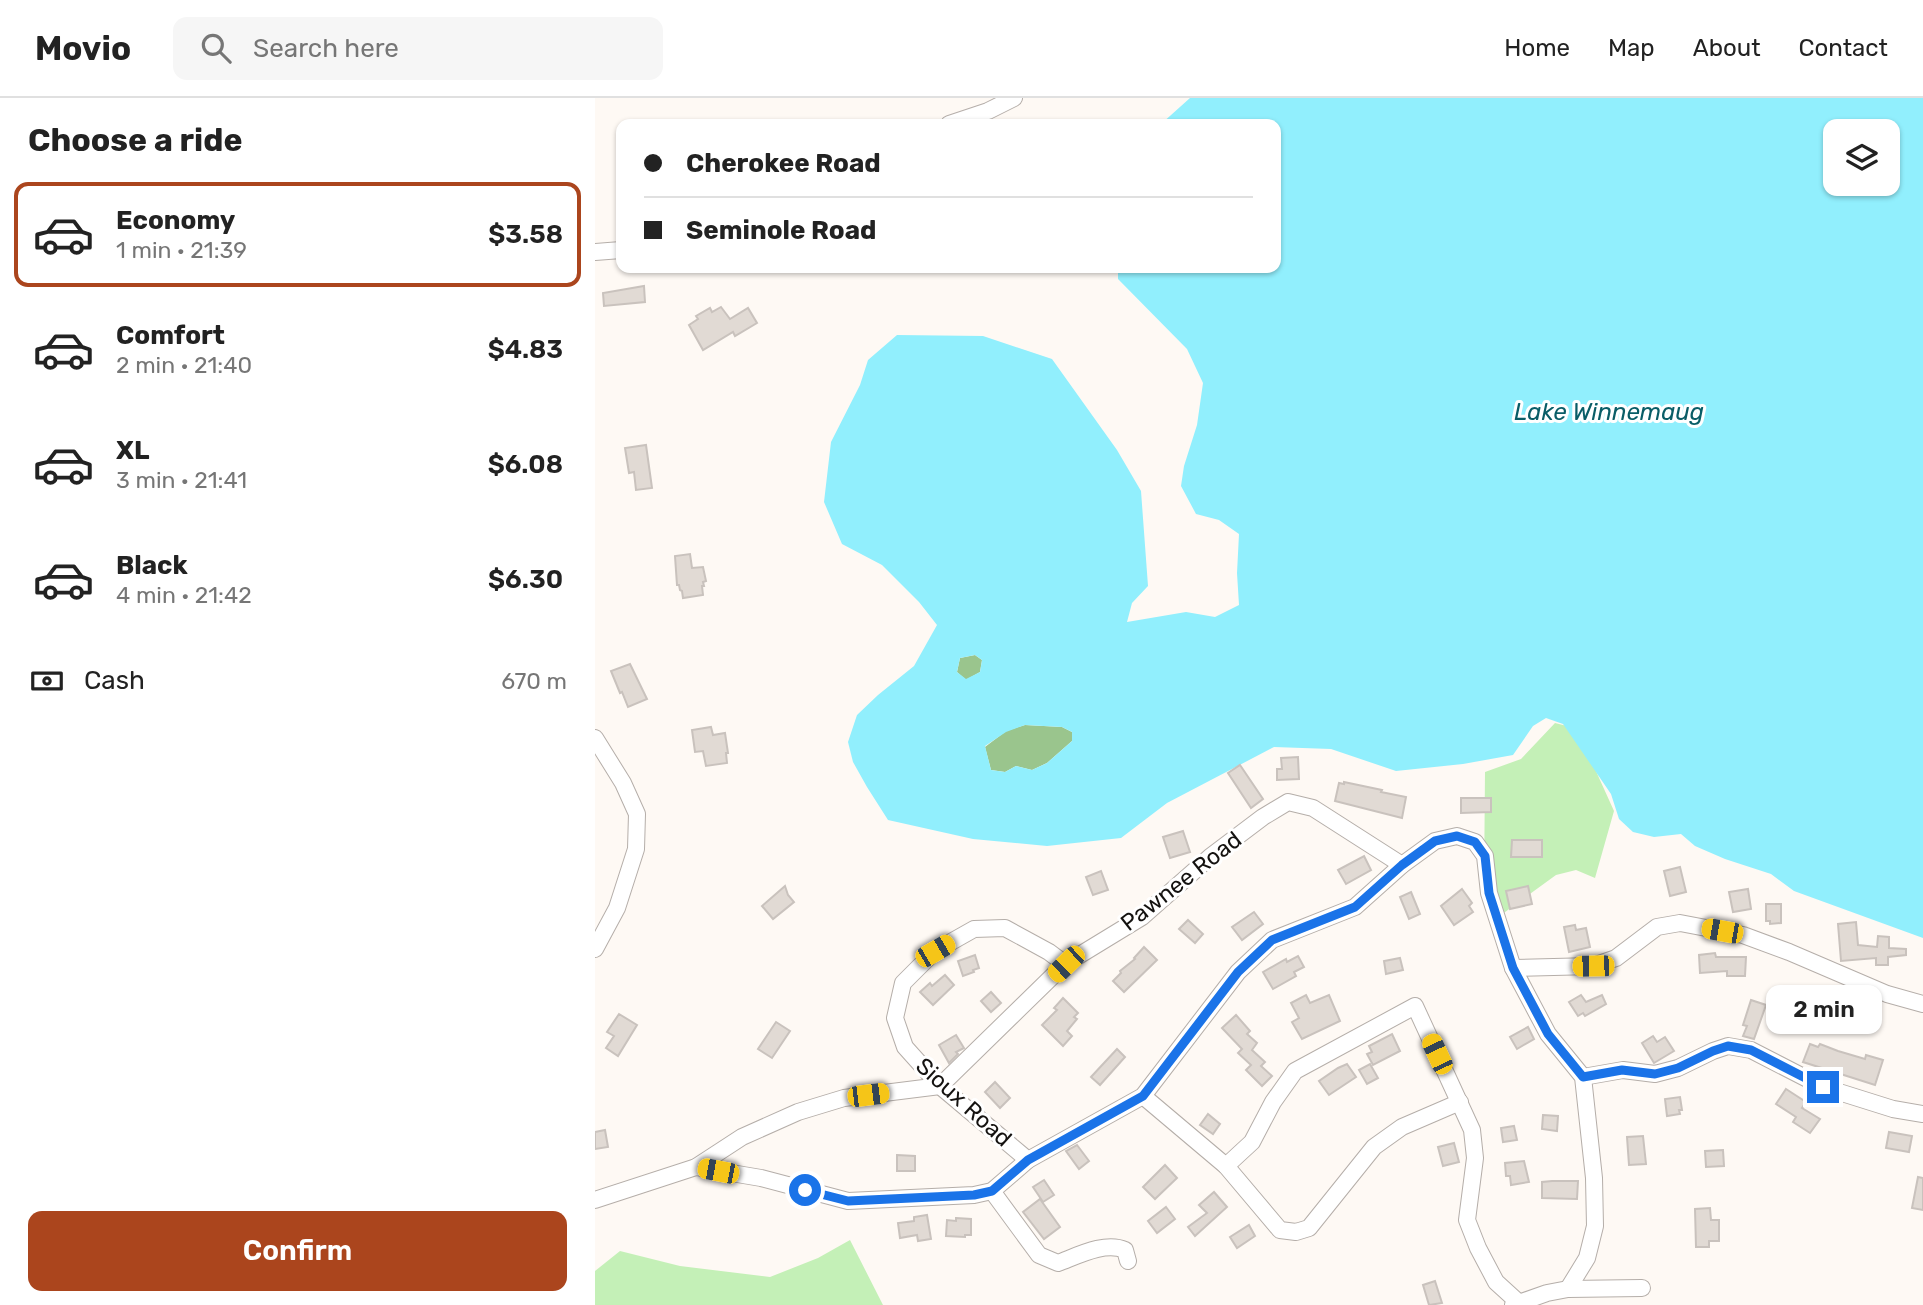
<!DOCTYPE html>
<html lang="en">
<head>
<meta charset="utf-8">
<style>
	body { margin:0; font-family:Rubik,sans-serif; background:#f6f6f6; color:#222; height:100vh; display:flex; flex-direction:column; font-size:26px; white-space:nowrap }
	* { box-sizing:border-box; margin:0 }
	p { font-size:23px; color:#767676 }
	.icon { flex:none; width:38px; height:38px; fill:none; stroke:currentColor; stroke-width:2; stroke-linecap:round; stroke-linejoin:round }
	.map { position:relative; flex:1; overflow:hidden }
	.sheet { display:flex; flex-direction:column; background:#fff; width:595px }
	.sheet>* { flex:none }
	.banner { position:absolute; left:21px; top:21px; width:665px; height:154px; border-radius:14px; box-shadow:0 2px 5px #0004; display:grid; align-content:center; height:154px; padding:0 28px; background:#fff }
	.tools { position:absolute; left:1228px; top:21px; display:grid; gap:14px }
	.tools a { display:grid; place-items:center; width:77px; height:77px; border-radius:14px; background:#fff; box-shadow:0 2px 5px #0004; font-size:35px }
	.end { position:absolute; width:32px; height:32px; margin:-16px; border:9px solid #1a73e8; background:#fff; box-shadow:0 0 0 4px #fff }
	.from { border-radius:50% }
	.bubble { position:absolute; height:49px; border-radius:14px; background:#fff; box-shadow:0 2px 5px #0004; font-size:23px; font-weight:600; line-height:49px; text-align:center }
	.car { position:absolute; width:21px; height:42px; margin:-21px -10px; border-radius:9px; box-shadow:0 0 5px 2px #0007; background:linear-gradient(#f5c518 24%,#345 0 40%,#f5c518 0 76%,#345 0 86%,#f5c518 0) }
	.banner b { display:flex; align-items:center; gap:24px; height:66px; font-size:26px }
	.banner b+b { border-top:2px solid #e0e0e0 }
	.banner i { width:18px; height:18px; background:#222 }
	ul { padding:0; list-style:none }
	li { display:flex; align-items:center; gap:21px; height:105px; margin:0 14px 10px; padding:0 14px; border:4px solid transparent; border-radius:14px }
	li div { flex:1 }
	li b { display:block; font-size:26px }
	li em { font-style:normal; font-weight:600 }
	li.active { border-color:#ab451d }
	li>.icon { width:63px; height:63px; stroke-width:1.5 }
	h2 { padding:0 28px; font-size:32px; line-height:84px }
	.pay { display:flex; align-items:center; gap:18px; height:77px; padding:0 28px; font-size:26px }
	.pay p { margin-inline-start:auto }
	.action { display:flex; gap:14px; margin-top:auto; padding:14px 28px }
	.action a { flex:1; height:80px; border-radius:14px; background:#ab451d; color:#fff; font-size:28px; font-weight:600; line-height:80px; text-align:center }
	header { display:flex; align-items:center; gap:42px; box-sizing:border-box; height:98px; padding:0 35px; background:#fff; border-bottom:2px solid #e0e0e0 }
	header strong { font-size:33px }
	nav { display:flex; gap:38px; margin-inline-start:auto; font-size:24px }
	.search { width:490px; height:63px; background:#f6f6f6; display:flex; align-items:center; gap:18px; box-sizing:border-box; padding:0 24px; border-radius:14px; color:#767676; font-size:26px }
	main { display:flex; flex:1; min-height:0 }
	.map>svg:first-child { display:block }
	.green { fill:#c4f0b7 }
	.forest { fill:#9ac58d }
	.water { fill:#91effd; fill-rule:evenodd }
	.building { fill:#e1dad4; stroke:#c9c2bd; stroke-width:2 }
	.lines { fill:none; stroke-linecap:round; stroke-linejoin:round }
	.minor-casing { stroke:#b5aea9; stroke-width:18 }
	.minor { stroke:#fff; stroke-width:16 }
	.route { stroke:#1a73e8; stroke-width:9 }
	.labels { text-anchor:middle; stroke-width:6; stroke-linejoin:round; paint-order:stroke }
	.street-label { font-size:23px; fill:#141210; stroke:#fff }
	.water-label { font-size:24px; font-style:italic; fill:#095d67; stroke:#fff }
</style>
</head>
<body>
<header>
<strong>Movio</strong>
<div class="search"><svg class="icon" aria-label="search" viewBox="0 0 24 24"><circle cx="10" cy="10" r="6"/><path d="M15 15l6 6"/></svg>Search here</div>
<nav><a>Home</a><a>Map</a><a>About</a><a>Contact</a></nav>
</header>
<main>
<section class="sheet">
<h2>Choose a ride</h2>
<ul>
<li class="active"><svg class="icon" aria-label="car" viewBox="0 0 24 24"><path d="M5 17H2v-5l4-1 3-4h7l3 4 3 1v5h-3M9 17h6M6 11h13"/><circle cx="7" cy="17" r="2"/><circle cx="17" cy="17" r="2"/></svg><div><b>Economy</b><p>1 min · 21:39</p></div><em>$3.58</em></li>
<li><svg class="icon" aria-label="car" viewBox="0 0 24 24"><path d="M5 17H2v-5l4-1 3-4h7l3 4 3 1v5h-3M9 17h6M6 11h13"/><circle cx="7" cy="17" r="2"/><circle cx="17" cy="17" r="2"/></svg><div><b>Comfort</b><p>2 min · 21:40</p></div><em>$4.83</em></li>
<li><svg class="icon" aria-label="car" viewBox="0 0 24 24"><path d="M5 17H2v-5l4-1 3-4h7l3 4 3 1v5h-3M9 17h6M6 11h13"/><circle cx="7" cy="17" r="2"/><circle cx="17" cy="17" r="2"/></svg><div><b>XL</b><p>3 min · 21:41</p></div><em>$6.08</em></li>
<li><svg class="icon" aria-label="car" viewBox="0 0 24 24"><path d="M5 17H2v-5l4-1 3-4h7l3 4 3 1v5h-3M9 17h6M6 11h13"/><circle cx="7" cy="17" r="2"/><circle cx="17" cy="17" r="2"/></svg><div><b>Black</b><p>4 min · 21:42</p></div><em>$6.30</em></li>
</ul>
<div class="pay"><svg class="icon" aria-label="cash" viewBox="0 0 24 24"><path d="M3 7h18v10H3z"/><circle cx="12" cy="12" r="2"/></svg>Cash<p>670 m</p></div>
<div class="action"><a>Confirm</a></div>
</section>
<div class="map">
<svg width="1328" height="1207" viewBox="0 0 1328 1207">
	<rect width="100%" height="100%" fill="#fef9f4"/>
	<!-- green -->
	<g class="green">
		<polygon points="960,625 976,629 1000,671 1019,713 1000,780 981,772 961,777 906,817 889,789 890,674 926,661"/>
		<polygon points="255,1142 288,1207 0,1207 0,1173 25,1153 85,1168 175,1179 223,1160"/>
	</g>
	<!-- forest -->
	<g class="forest">
		<polygon points="380,557 387,562 385,574 371,582 362,574 365,560"/>
		<polygon points="430,627 467,629 477,634 477,643 452,665 437,672 421,668 410,674 396,672 390,649 411,633"/>
	</g>
	<!-- water -->
	<path class="water" d="M595,0H1328V840L1199,793L1176,776L1130,761L1100,748L1086,736L1059,739L1038,734L1024,721L1016,696L968,626L951,620L938,628L918,657L868,666L801,673L736,651L679,649L572,705L526,740L452,748L378,741L293,722L272,689L258,664L253,644L262,617L283,597L319,568L342,527L324,504L287,467L247,446L229,404L236,344L265,287L273,262L302,237L388,238L457,261L522,352L546,393L553,488L537,505L532,524L591,514L620,519L644,507L642,475L644,436L624,422L601,416L586,388L589,368L602,327L608,285L592,251L523,181V170H681V26H566ZM1241,33H1293V86H1241ZM380,557L387,562L385,574L371,581L362,574L365,560ZM430,627L467,629L477,634V643L452,665L437,672L421,668L410,674L396,672L390,648L411,634Z"/>
	<!-- building -->
	<g class="building">
		<polygon points="49,188 50,204 9,208 8,195"/>
		<polygon points="126,209 135,221 153,210 162,225 140,238 138,234 108,252 94,227 103,221 101,218 115,210 117,214"/>
		<polygon points="51,347 57,390 41,392 39,374 34,375 30,350"/>
		<polygon points="95,456 97,470 108,469 111,483 108,484 109,488 107,488 108,497 88,500 87,493 85,492 84,487 82,487 80,458"/>
		<polygon points="35,566 52,601 33,609 27,594 25,595 16,573"/>
		<polygon points="116,629 118,637 130,635 133,655 131,655 132,665 111,668 108,653 100,654 97,632"/>
		<polygon points="703,659 704,681 682,682 682,671 687,671 686,660"/>
		<polygon points="645,667 668,701 656,710 633,675"/>
		<polygon points="749,684 787,692 786,694 811,699 807,720 740,703 744,685 749,686"/>
		<polygon points="866,700 896,700 896,714 866,715"/>
		<polygon points="588,733 595,754 575,760 568,739"/>
		<polygon points="917,742 947,742 947,759 916,759"/>
		<polygon points="769,758 776,772 751,786 743,772"/>
		<polygon points="1085,769 1091,794 1075,798 1069,773"/>
		<polygon points="506,773 513,792 498,797 491,779"/>
		<polygon points="190,788 193,797 199,804 178,821 167,808"/>
		<polygon points="933,788 937,806 915,811 911,793"/>
		<polygon points="867,791 877,805 874,808 878,814 859,827 846,808"/>
		<polygon points="1153,791 1156,811 1138,814 1134,794"/>
		<polygon points="816,794 825,816 814,821 805,799"/>
		<polygon points="1171,806 1186,806 1186,825 1175,826 1175,823 1171,823"/>
		<polygon points="659,814 668,826 647,842 637,829"/>
		<polygon points="593,822 608,836 600,845 584,831"/>
		<polygon points="1261,824 1263,847 1282,849 1283,838 1294,839 1294,850 1311,851 1311,857 1293,859 1293,867 1281,867 1281,860 1246,863 1243,826"/>
		<polygon points="980,827 981,832 991,830 995,849 974,854 969,829"/>
		<polygon points="549,849 562,862 529,894 518,883 526,875 525,873 540,861 539,860"/>
		<polygon points="1120,855 1121,859 1151,859 1150,878 1132,878 1132,873 1105,875 1104,857"/>
		<polygon points="380,857 384,870 378,872 379,874 368,878 363,863"/>
		<polygon points="703,858 709,869 699,874 701,878 678,891 668,874 691,861 692,864"/>
		<polygon points="805,860 808,872 791,876 789,863"/>
		<polygon points="350,877 359,887 338,907 325,894 335,885 337,888"/>
		<polygon points="396,894 406,905 396,914 386,903"/>
		<polygon points="711,897 715,905 734,897 745,923 707,941 697,924 704,920 696,905"/>
		<polygon points="986,897 991,904 1007,897 1011,906 990,918 988,915 983,918 974,904"/>
		<polygon points="468,900 483,915 479,919 482,921 472,933 477,938 468,948 447,927 462,912 459,910"/>
		<polygon points="1156,902 1171,907 1159,941 1148,938 1152,928 1148,927"/>
		<polygon points="24,916 42,927 23,958 11,950 19,938 12,934"/>
		<polygon points="641,917 655,933 652,936 662,945 657,952 670,964 666,968 677,978 667,988 651,972 656,967 643,955 647,951 627,930"/>
		<polygon points="181,924 195,933 177,960 163,951"/>
		<polygon points="933,929 939,941 922,951 915,939"/>
		<polygon points="797,936 805,953 778,967 772,956 777,954 774,948"/>
		<polygon points="361,937 369,950 361,954 363,956 354,965 344,947"/>
		<polygon points="1058,938 1062,944 1070,939 1079,953 1059,965 1047,945"/>
		<polygon points="1215,946 1223,949 1225,946 1243,953 1270,961 1271,957 1288,962 1280,987 1208,964"/>
		<polygon points="522,951 530,959 505,987 496,979"/>
		<polygon points="752,966 761,979 734,997 724,983 743,970"/>
		<polygon points="775,966 783,980 772,986 764,972"/>
		<polygon points="400,984 415,1000 405,1010 390,994"/>
		<polygon points="1191,991 1211,1004 1207,1010 1225,1021 1215,1035 1198,1024 1201,1019 1181,1006"/>
		<polygon points="1085,999 1087,1012 1084,1012 1085,1016 1072,1018 1070,1001"/>
		<polygon points="613,1016 625,1026 618,1036 605,1027"/>
		<polygon points="948,1017 963,1018 962,1033 947,1031"/>
		<polygon points="919,1028 922,1042 908,1044 906,1030"/>
		<polygon points="10,1032 13,1049 0,1051 0,1034"/>
		<polygon points="1294,1034 1317,1038 1314,1054 1291,1050"/>
		<polygon points="1048,1038 1051,1066 1034,1067 1032,1039"/>
		<polygon points="859,1045 864,1064 848,1068 843,1049"/>
		<polygon points="482,1047 494,1063 484,1071 471,1053"/>
		<polygon points="1128,1052 1129,1068 1111,1069 1110,1053"/>
		<polygon points="302,1057 320,1058 320,1073 302,1073"/>
		<polygon points="929,1063 934,1084 916,1087 915,1078 911,1078 910,1065"/>
		<polygon points="570,1067 582,1080 560,1101 548,1089"/>
		<polygon points="1323,1079 1328,1080 1328,1112 1317,1110"/>
		<polygon points="449,1082 459,1097 448,1104 438,1089"/>
		<polygon points="957,1083 983,1083 982,1101 947,1100 947,1084"/>
		<polygon points="619,1094 632,1109 600,1138 593,1129 612,1115 604,1107"/>
		<polygon points="445,1101 465,1129 449,1141 428,1114"/>
		<polygon points="571,1109 580,1121 562,1135 553,1123"/>
		<polygon points="1115,1110 1116,1122 1124,1122 1124,1143 1114,1143 1114,1149 1101,1149 1100,1111"/>
		<polygon points="332,1117 336,1141 323,1143 322,1137 305,1140 303,1125 319,1123 319,1119"/>
		<polygon points="361,1120 376,1121 376,1137 370,1137 370,1139 351,1138 352,1122 361,1123"/>
		<polygon points="654,1127 660,1138 642,1150 635,1139"/>
		<polygon points="840,1183 847,1205 834,1207 828,1187"/>
	</g>
	<g class="lines">
		<!-- minor casing -->
		<g class="minor-casing">
			<g id="minor">
				<polyline points="354,26 393,13 419,0"/>
				<polyline points="0,154 26,152"/>
				<polyline points="0,640 28,685 42,716 41,751 22,810 0,851"/>
				<polyline points="918,870 998,868 1021,860 1062,829 1085,825 1148,837 1194,854 1292,896 1328,906"/>
				<polyline points="988,979 1028,972 1060,976 1083,970 1118,953 1133,948 1156,952 1228,989 1298,1011 1328,1016"/>
				<polyline points="548,998 631,1068 685,1132 701,1134 714,1130 779,1049 807,1029 865,1004"/>
				<polyline points="433,1062 345,988 310,949 300,920 308,885 340,853 379,831 410,830 454,854 470,866"/>
				<polyline points="631,1068 657,1044 678,1004 700,973 820,908 877,1032 880,1060 872,1122 883,1150 901,1184 924,1205"/>
				<polyline points="101,1069 166,1080 253,1103 379,1097 397,1093 433,1062 548,998 643,874 677,842 760,809 807,767 840,743 862,738 880,744 890,758 894,795 918,870 953,936 988,979 999,1080 1000,1128 992,1160 973,1191"/>
				<path d="M397,1093L444,1157L463,1165C482,1158 510,1143 530,1152L533,1163"/>
				<polyline points="0,1102 101,1069 147,1039 203,1014 249,1000 345,988 470,866 547,819 615,759 668,719 693,704 718,710 807,767"/>
				<polyline points="918,1207 952,1195 973,1191 1047,1190"/>
			</g>
		</g>
		<!-- minor -->
		<use href="#minor" class="minor"/>
	</g>
	<g class="lines">
		<!-- route -->
		<polyline class="route" points="210,1092 253,1103 379,1097 397,1093 433,1062 548,998 643,874 677,842 760,809 807,767 840,743 862,738 880,744 890,758 894,795 918,870 953,936 988,979 1027,972 1060,976 1083,970 1118,953 1133,948 1156,952 1228,989"/>
	</g>
	<g class="labels">
		<!-- street labels -->
		<g class="street-label">
			<text transform="translate(586 783) rotate(-38)" y="8">Pawnee Road</text>
			<text transform="translate(369 1004) rotate(42)" y="8">Sioux Road</text>
		</g>
		<!-- water labels -->
		<g class="water-label">
			<text x="1014" y="322">Lake Winnemaug</text>
		</g>
	</g>
</svg>
<div class="tools">
<a><svg class="icon" aria-label="layers" viewBox="0 0 24 24"><path d="M12 4l9 5-9 5-9-5zM3 14l9 5 9-5"/></svg></a>
</div>
<i class="end from" style="left:210px;top:1092px"></i>
<i class="end" style="left:1228px;top:989px"></i>
<div class="bubble" style="left:1171px;top:887px;width:116px">2 min</div>
<i class="car" style="left:1127px;top:833px;rotate:280deg"></i>
<i class="car" style="left:340px;top:853px;rotate:60deg"></i>
<i class="car" style="left:471px;top:866px;rotate:226deg"></i>
<i class="car" style="left:998px;top:868px;rotate:269deg"></i>
<i class="car" style="left:842px;top:956px;rotate:335deg"></i>
<i class="car" style="left:273px;top:997px;rotate:83deg"></i>
<i class="car" style="left:123px;top:1073px;rotate:281deg"></i>
<div class="banner">
<b><i class="from"></i>Cherokee Road</b>
<b><i></i>Seminole Road</b>
</div>
</div>
</main>
</body>
</html>
